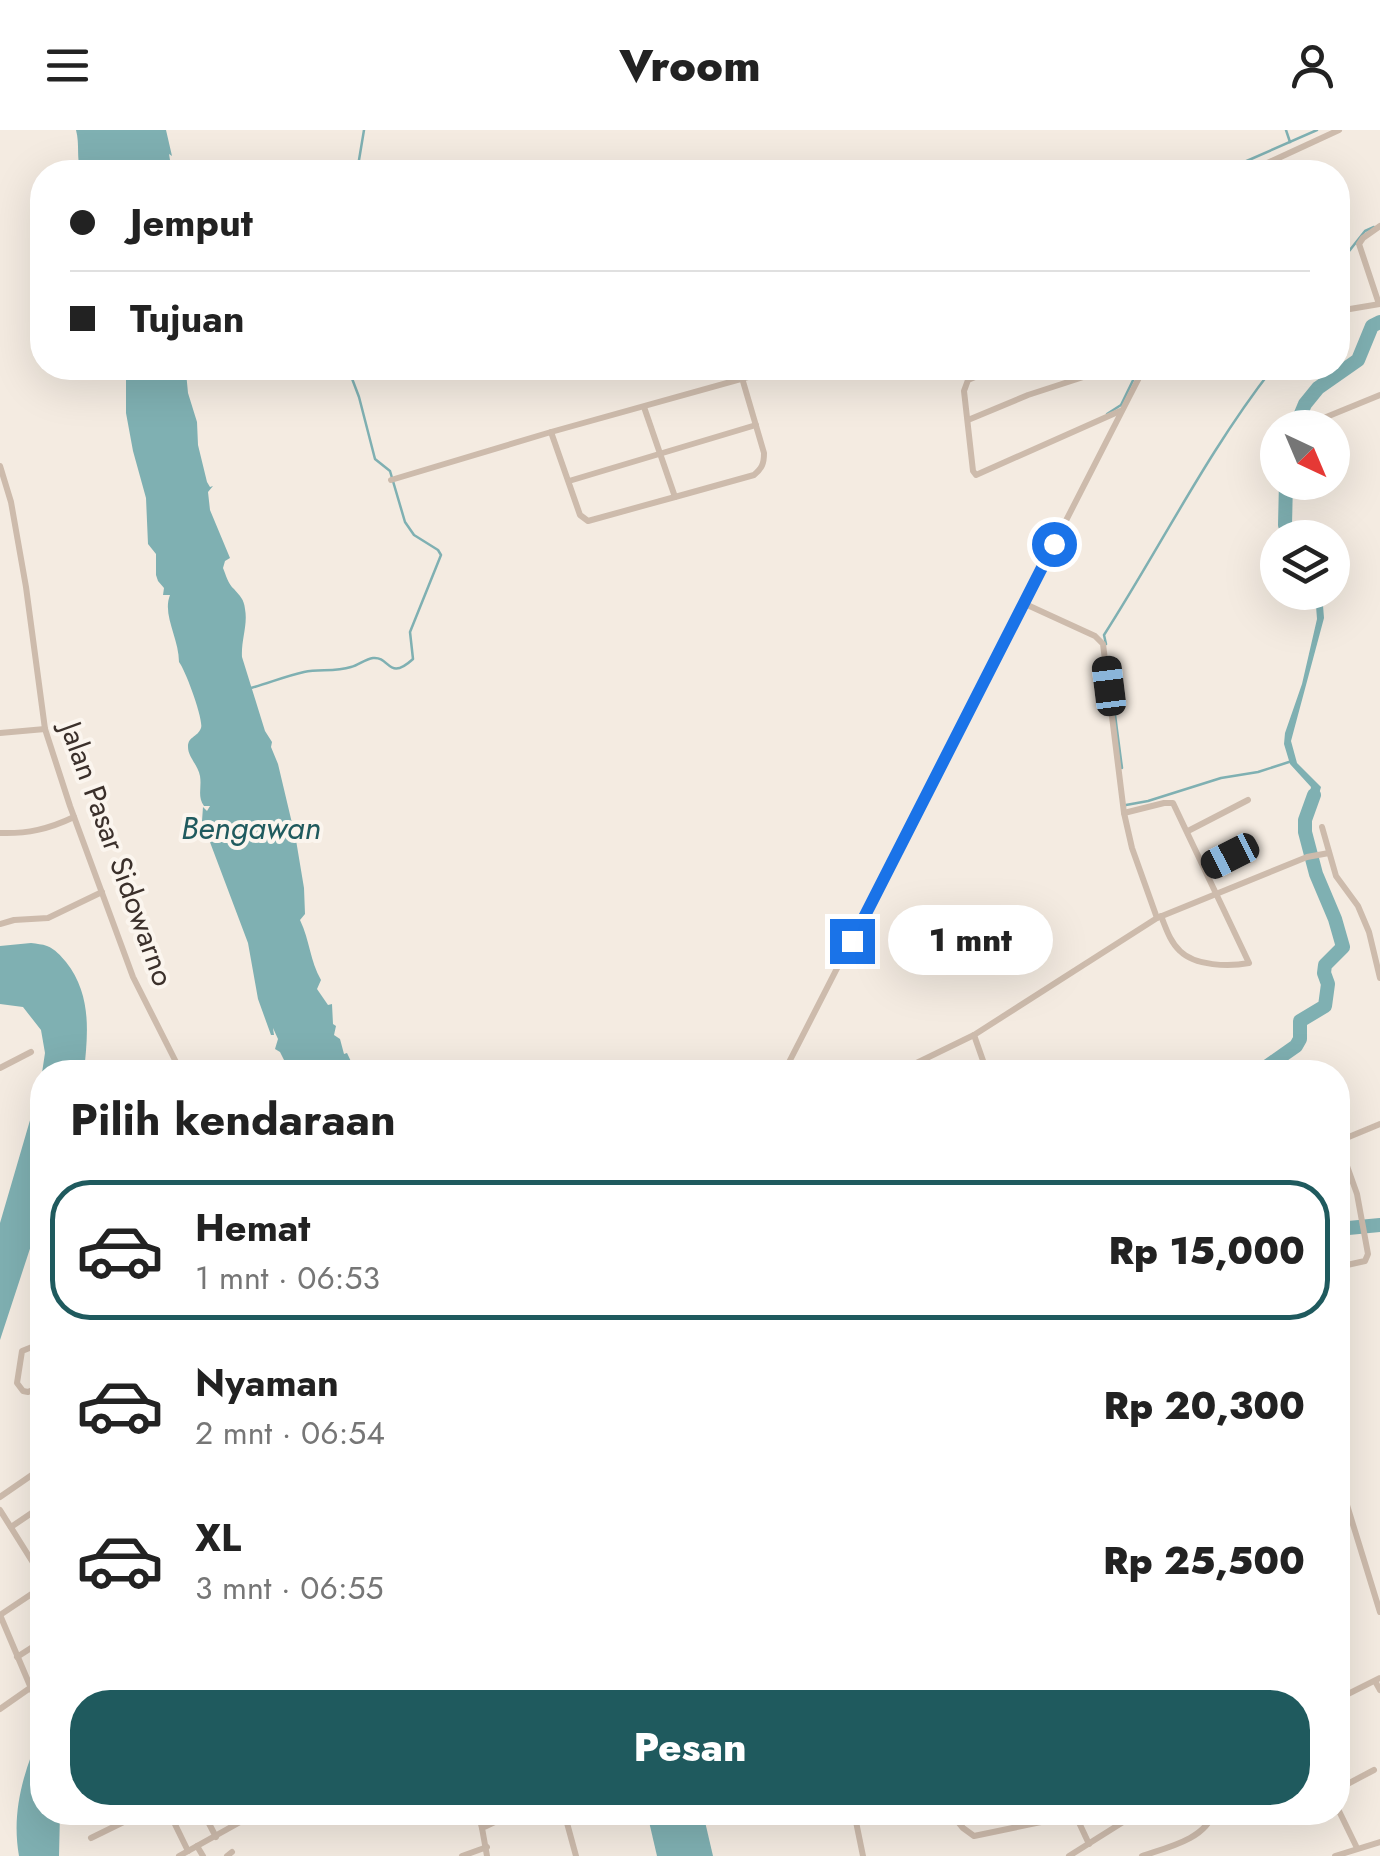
<!DOCTYPE html>
<html lang="id">
<head>
<meta charset="utf-8">
<style>
	body { margin:0; font-family:Jost,sans-serif; background:#f2f2f2; color:#222; height:100vh; display:flex; flex-direction:column; font-size:38px; white-space:nowrap }
	* { box-sizing:border-box; margin:0 }
	p { font-size:32px; color:#767676 }
	.icon { flex:none; width:55px; height:55px; fill:none; stroke:currentColor; stroke-width:2; stroke-linecap:round; stroke-linejoin:round }
	.map { position:relative; flex:1; overflow:hidden }
	.sheet { position:absolute; left:30px; top:930px; width:1320px; height:765px; display:flex; flex-direction:column; background:#fff; border-radius:40px; box-shadow:0 10px 40px #0002 }
	.sheet>* { flex:none }
	.top-card { position:absolute; left:30px; top:30px; width:1320px; height:220px; border-radius:40px; box-shadow:0 10px 40px #0002; display:grid; align-content:center; height:220px; padding:0 40px; background:#fff }
	.needle { width:65px; rotate:136deg }
	.controls { position:absolute; left:1260px; top:280px; display:grid; gap:20px }
	.controls a { display:grid; place-items:center; width:90px; height:90px; border-radius:50%; background:#fff; box-shadow:0 10px 40px #0002; font-size:50px }
	.end { position:absolute; width:45px; height:45px; margin:-22px; border:12px solid #1a73e8; background:#fff; box-shadow:0 0 0 5px #fff }
	.from { border-radius:50% }
	.bubble { position:absolute; height:70px; border-radius:35px; background:#fff; box-shadow:0 10px 40px #0002; font-size:32px; font-weight:800; line-height:70px; text-align:center }
	.car { position:absolute; width:30px; height:60px; margin:-30px -15px; border-radius:12px; box-shadow:0 0 8px 2px #0007; background:linear-gradient(#222 24%,#8ab4d8 0 40%,#222 0 76%,#8ab4d8 0 86%,#222 0) }
	.top-card b { display:flex; align-items:center; gap:35px; height:95px; font-size:38px }
	.top-card b+b { border-top:2px solid #e0e0e0 }
	.top-card i { width:25px; height:25px; background:#222 }
	ul { padding:0; list-style:none }
	li { display:flex; align-items:center; gap:30px; height:140px; margin:0 20px 15px; padding:0 20px; border:5px solid transparent; border-radius:40px }
	li div { flex:1 }
	li b { display:block; font-size:38px }
	li em { font-style:normal; font-weight:800 }
	li.active { border-color:#1f5a5e }
	li>.icon { width:90px; height:90px; stroke-width:1.5 }
	h2 { padding:0 40px; font-size:45px; line-height:120px }
	.cta { display:flex; gap:20px; margin-top:auto; padding:20px 40px }
	.cta a { flex:1; height:115px; border-radius:40px; background:#1f5a5e; color:#fff; font-size:40px; font-weight:800; line-height:115px; text-align:center }
	header { display:flex; justify-content:space-between; align-items:center; height:130px; padding:0 40px; background:#fff; font-size:45px; font-weight:800 }
	.map>svg:first-child { display:block }
	.water { fill:#7fb0b2 }
	.lines { fill:none; stroke-linecap:round; stroke-linejoin:round }
	.stream { stroke:#7fb0b2; stroke-width:2.5 }
	.river { stroke:#7fb0b2; stroke-width:14 }
	.street { stroke:#cdbbac; stroke-width:6 }
	.route { stroke:#1a73e8; stroke-width:12 }
	.labels { text-anchor:middle; stroke-width:8; stroke-linejoin:round; paint-order:stroke }
	.street-label { font-size:30px; fill:#3b302b; stroke:#fbf5ee }
	.water-label { font-size:32px; font-style:italic; fill:#1f5a5e; stroke:#fbf5ee }
</style>
</head>
<body>
<header><svg class="icon" aria-label="menu" viewBox="0 0 24 24"><path d="M4 6h16M4 12h16M4 18h16"/></svg>Vroom<svg class="icon" aria-label="person" viewBox="0 0 24 24"><circle cx="12" cy="8" r="4"/><path d="M4 21q1-7 8-7t8 7"/></svg></header>
<div class="map">
<svg width="1380" height="1726" viewBox="0 0 1380 1726">
	<rect width="100%" height="100%" fill="#f4ebe1"/>
	<!-- water -->
	<g class="water">
		<path d="M76,0H166L172,26L169,24L171,36L169,38L171,42H81C76,28 80,15 76,0Z"/>
		<path d="M117,238H189L186,242L188,263L197,292L198,315L207,352L210,357L213,356L208,362L210,380L230,428L225,431L223,438C226,445 228,454 234,459C240,466 244,469 245,479C248,495 241,510 242,527L265,601L272,612L271,617L278,634L296,710L304,758L305,784L300,790C310,811 310,831 321,850L317,859L328,875L332,874L333,894L336,896L334,905L340,909L344,924L347,923L356,942H290L280,922L275,919L278,909L273,898L274,905H271L258,869L248,813L202,691L203,677L207,681L210,676H204C197,666 202,658 200,646C198,635 188,627 188,617C188,606 197,608 201,598C204,590 185,539 179,532C179,508 162,485 170,465H163L164,458L158,451L156,445V424L148,414L146,368L133,321L126,283V249Z"/>
		<polygon points="1315,463 1322,463 1324,488 1291,611 1297,633 1321,657 1314,681 1307,678 1311,657 1290,634 1284,614 1285,603 1302,554 1317,489"/>
		<path d="M31,813C37,814 42,814 47,816C55,819 61,826 66,832C92,865 88,903 84,942H42V1082L0,1210V1093L40,956L45,923L41,900L23,877L0,874V816Z"/>
		<path d="M42,1599V1682L60,1683L59,1726H19C11,1681 24,1640 42,1599Z"/>
		<polygon points="647,1683 703,1683 713,1726 657,1726"/>
	</g>
	<g class="lines">
		<!-- stream -->
		<g class="stream">
			<polyline points="1286,0 1290,12"/>
			<polyline points="357,42 364,0"/>
			<polyline points="1236,42 1242,33 1317,0"/>
			<polyline points="1338,135 1365,101 1374,97"/>
			<polyline points="1107,284 1121,275 1139,238"/>
			<path d="M1106,514L1104,505C1161,416 1208,321 1273,238"/>
			<path d="M251,558C269,553 286,546 304,542C320,539 335,542 351,537C359,535 365,529 373,528C390,526 388,552 413,529L410,502L441,425L438,420L414,405L405,392L390,341L375,329L359,267L348,238"/>
			<polyline points="1112,562 1122,638"/>
			<polyline points="1126,675 1148,671 1221,648 1258,642 1292,631"/>
		</g>
		<!-- river -->
		<g class="river">
			<polyline points="1295,298 1305,274 1318,258 1358,230 1372,196 1380,192"/>
			<polyline points="1286,352 1285,395 1291,408"/>
			<polyline points="1259,942 1296,916 1300,909 1300,891 1325,876 1328,854 1324,843 1325,835 1343,817 1335,789 1316,744 1305,702 1305,690 1314,665"/>
			<polyline points="1338,1099 1380,1095"/>
		</g>
		<!-- street -->
		<g class="street">
			<polyline points="1248,42 1339,0"/>
			<polyline points="1379,174 1359,114 1363,108 1380,96"/>
			<polyline points="1338,181 1380,174"/>
			<polyline points="985,238 982,244 968,250 964,261 973,341 976,345 1120,281"/>
			<polyline points="968,290 1028,265 1111,238"/>
			<polyline points="1314,292 1380,265"/>
			<polyline points="551,302 580,385 588,391 675,367 644,277"/>
			<polyline points="0,336 11,372 26,457 45,599 70,676 133,847 181,942"/>
			<polyline points="391,350 551,302 781,238"/>
			<polyline points="569,351 756,295"/>
			<path d="M675,367L754,345C762,338 764,334 764,323L742,248"/>
			<polyline points="1023,473 1095,506 1103,514 1124,683 1132,718 1157,788"/>
			<polyline points="0,603 45,599"/>
			<path d="M1124,683L1164,673H1173L1249,833C1229,837 1195,836 1180,821C1170,812 1166,798 1161,786"/>
			<polyline points="1322,697 1336,746 1358,776 1369,802 1380,848"/>
			<polyline points="1188,701 1248,670"/>
			<path d="M0,703C27,704 49,699 74,687"/>
			<polyline points="1205,738 1231,726"/>
			<polyline points="0,794 14,790 48,788 102,762"/>
			<polyline points="974,905 987,942"/>
			<polyline points="0,938 31,922"/>
			<polyline points="784,942 1144,238"/>
			<polyline points="898,942 974,905 1157,788 1307,727 1329,723"/>
			<polyline points="1339,1011 1380,994"/>
			<polyline points="1338,1137 1365,1131 1368,1124 1357,1064 1338,1011"/>
			<polyline points="42,1213 22,1221 17,1253 23,1261 28,1262 42,1256"/>
			<polyline points="1338,1346 1380,1482"/>
			<polyline points="0,1367 42,1338"/>
			<polyline points="0,1380 42,1447"/>
			<polyline points="11,1397 42,1376"/>
			<polyline points="0,1485 42,1584"/>
			<polyline points="0,1485 42,1457"/>
			<polyline points="17,1527 42,1511"/>
			<polyline points="1375,1551 1380,1560"/>
			<polyline points="1338,1569 1380,1548"/>
			<polyline points="0,1579 30,1558"/>
			<polyline points="1338,1659 1374,1640"/>
			<polyline points="1338,1679 1357,1718"/>
			<polyline points="169,1682 188,1721"/>
			<polyline points="203,1682 216,1707"/>
			<polyline points="478,1682 482,1698"/>
			<polyline points="564,1682 576,1726"/>
			<polyline points="854,1682 863,1726"/>
			<polyline points="950,1682 963,1698 974,1706 1075,1685"/>
			<polyline points="1075,1684 1089,1714"/>
			<polyline points="91,1708 144,1682"/>
			<polyline points="197,1716 203,1726"/>
			<polyline points="179,1726 258,1682"/>
			<polyline points="227,1726 232,1722"/>
			<polyline points="462,1726 487,1717"/>
			<polyline points="487,1726 482,1698 516,1682"/>
			<polyline points="1069,1726 1139,1682"/>
			<path d="M1142,1726C1165,1718 1207,1709 1213,1682"/>
			<polyline points="1335,1726 1380,1712"/>
		</g>
	</g>
	<g class="lines">
		<!-- route -->
		<polyline class="route" points="852,811 1054,414"/>
	</g>
	<g class="labels">
		<!-- street labels -->
		<g class="street-label">
			<text transform="translate(117 724) rotate(70)" y="10">Jalan Pasar Sidowarno</text>
		</g>
		<!-- water labels -->
		<g class="water-label">
			<text x="251" y="709">Bengawan</text>
		</g>
	</g>
</svg>
<div class="controls">
<a><svg class="needle" viewBox="-14 -14 28 28"><path d="M0-13l5 13h-10z" fill="#e53935"/><path d="M0 13l5-13h-10z" fill="#767676"/></svg></a>
<a><svg class="icon" aria-label="layers" viewBox="0 0 24 24"><path d="M12 4l9 5-9 5-9-5zM3 14l9 5 9-5"/></svg></a>
</div>
<i class="end from" style="left:1054px;top:414px"></i>
<i class="end" style="left:852px;top:811px"></i>
<div class="bubble" style="left:888px;top:775px;width:165px">1 mnt</div>
<i class="car" style="left:1109px;top:556px;rotate:353deg"></i>
<i class="car" style="left:1230px;top:726px;rotate:243deg"></i>
<div class="top-card">
<b><i class="from"></i>Jemput</b>
<b><i></i>Tujuan</b>
</div>
<section class="sheet">
<h2>Pilih kendaraan</h2>
<ul>
<li class="active"><svg class="icon" aria-label="car" viewBox="0 0 24 24"><path d="M5 17H2v-5l4-1 3-4h7l3 4 3 1v5h-3M9 17h6M6 11h13"/><circle cx="7" cy="17" r="2"/><circle cx="17" cy="17" r="2"/></svg><div><b>Hemat</b><p>1 mnt · 06:53</p></div><em>Rp 15,000</em></li>
<li><svg class="icon" aria-label="car" viewBox="0 0 24 24"><path d="M5 17H2v-5l4-1 3-4h7l3 4 3 1v5h-3M9 17h6M6 11h13"/><circle cx="7" cy="17" r="2"/><circle cx="17" cy="17" r="2"/></svg><div><b>Nyaman</b><p>2 mnt · 06:54</p></div><em>Rp 20,300</em></li>
<li><svg class="icon" aria-label="car" viewBox="0 0 24 24"><path d="M5 17H2v-5l4-1 3-4h7l3 4 3 1v5h-3M9 17h6M6 11h13"/><circle cx="7" cy="17" r="2"/><circle cx="17" cy="17" r="2"/></svg><div><b>XL</b><p>3 mnt · 06:55</p></div><em>Rp 25,500</em></li>
</ul>
<div class="cta"><a>Pesan</a></div>
</section>
</div>
</body>
</html>
